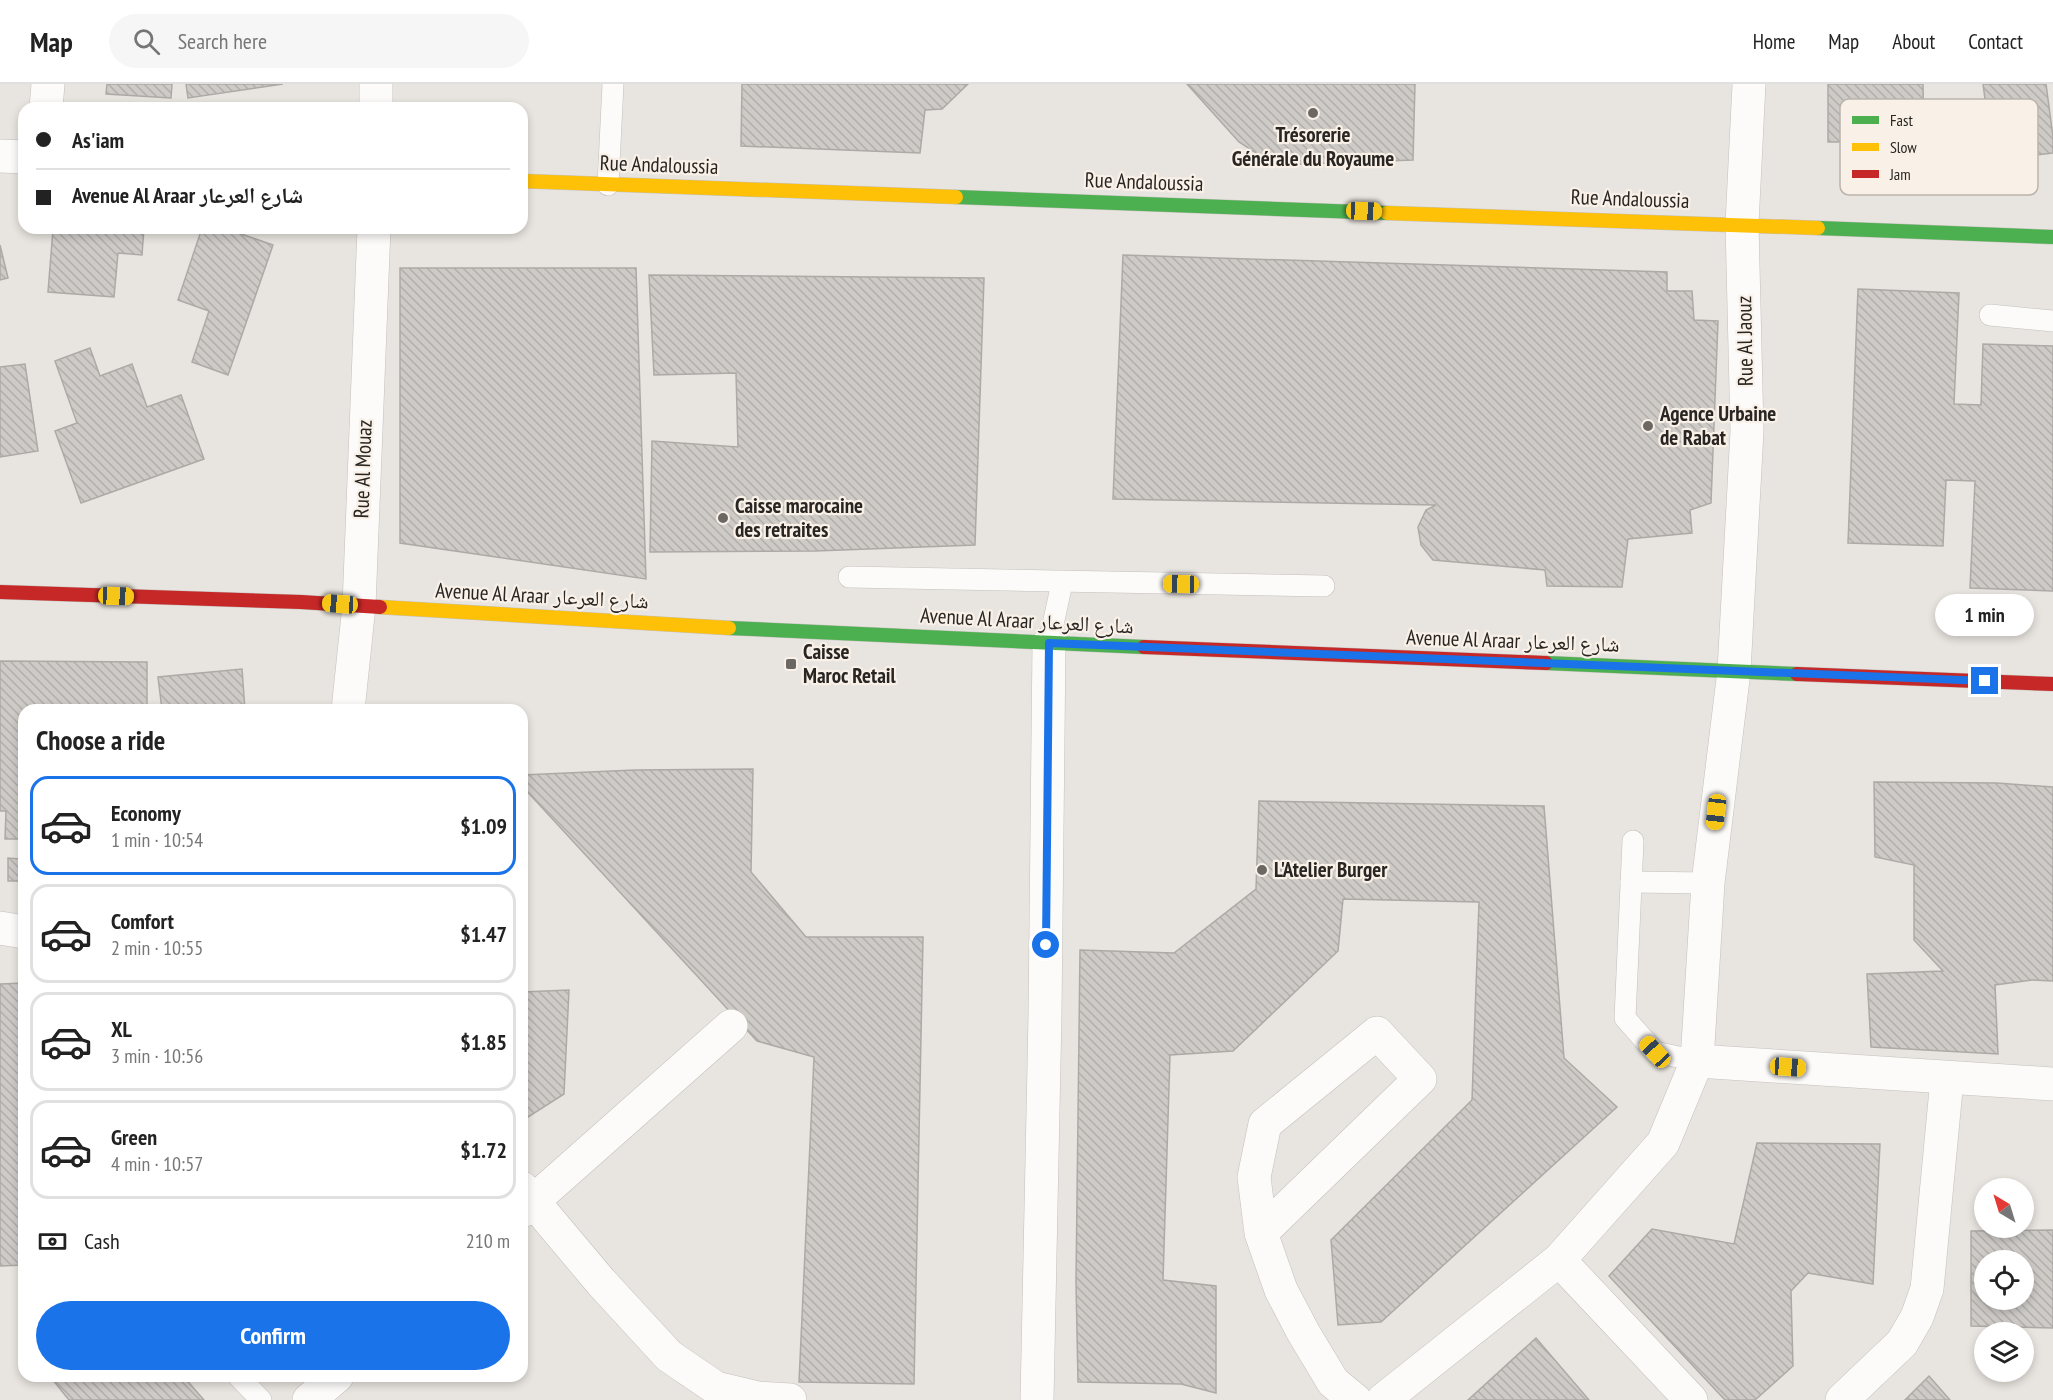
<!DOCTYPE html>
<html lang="en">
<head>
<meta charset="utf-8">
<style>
	body { margin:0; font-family:"PT Sans Narrow","Noto Naskh Arabic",sans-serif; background:#f6f6f6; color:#222; height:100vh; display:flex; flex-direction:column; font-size:22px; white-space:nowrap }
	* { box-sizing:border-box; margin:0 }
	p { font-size:20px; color:#767676 }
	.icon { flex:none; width:33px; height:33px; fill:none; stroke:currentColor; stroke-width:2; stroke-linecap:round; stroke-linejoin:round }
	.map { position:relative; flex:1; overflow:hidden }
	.panel { position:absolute; left:18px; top:620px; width:510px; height:678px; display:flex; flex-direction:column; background:#fff; border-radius:18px; box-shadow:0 3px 9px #0003 }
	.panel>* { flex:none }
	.hud { position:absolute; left:18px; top:18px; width:510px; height:132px; border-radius:18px; box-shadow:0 3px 9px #0003; display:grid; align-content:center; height:132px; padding:0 18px; background:#fff }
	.needle { width:39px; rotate:322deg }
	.controls { position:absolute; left:1974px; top:1094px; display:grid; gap:12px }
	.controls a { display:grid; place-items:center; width:60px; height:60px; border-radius:50%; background:#fff; box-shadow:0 3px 9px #0003; font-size:30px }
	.end { position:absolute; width:27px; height:27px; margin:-14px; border:8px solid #1a73e8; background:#fff; box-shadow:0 0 0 3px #fff }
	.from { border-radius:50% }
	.bubble { position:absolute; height:42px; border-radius:21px; background:#fff; box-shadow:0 3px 9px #0003; font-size:20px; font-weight:800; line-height:42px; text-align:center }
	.car { position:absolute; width:18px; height:36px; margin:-18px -9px; border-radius:8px; box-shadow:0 0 4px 2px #0007; background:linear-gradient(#f5c518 24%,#345 0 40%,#f5c518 0 76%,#345 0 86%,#f5c518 0) }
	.hud b { display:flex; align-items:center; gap:21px; height:57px; font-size:22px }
	.hud b+b { border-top:2px solid #e0e0e0 }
	.hud i { width:15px; height:15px; background:#222 }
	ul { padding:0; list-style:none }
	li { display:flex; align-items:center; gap:18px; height:99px; margin:0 12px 9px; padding:0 6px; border:3px solid #e0e0e0; border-radius:18px }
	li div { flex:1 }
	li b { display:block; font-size:22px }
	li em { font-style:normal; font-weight:800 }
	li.active { border-color:#1a73e8 }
	li>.icon { width:54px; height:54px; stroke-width:1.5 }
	h2 { padding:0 18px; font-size:27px; line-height:72px }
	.pay { display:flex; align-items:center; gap:15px; height:66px; padding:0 18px; font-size:22px }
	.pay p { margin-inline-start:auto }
	.action { display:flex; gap:12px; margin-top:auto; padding:12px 18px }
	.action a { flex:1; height:69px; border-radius:36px; background:#1a73e8; color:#fff; font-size:24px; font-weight:800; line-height:69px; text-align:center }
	header { display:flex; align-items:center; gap:36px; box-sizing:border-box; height:84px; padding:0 30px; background:#fff; border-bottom:2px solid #e0e0e0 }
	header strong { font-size:28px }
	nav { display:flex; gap:33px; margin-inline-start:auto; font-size:21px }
	.search { width:420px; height:54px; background:#f6f6f6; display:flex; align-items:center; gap:15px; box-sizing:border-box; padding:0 21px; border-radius:33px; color:#767676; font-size:22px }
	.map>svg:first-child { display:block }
	.building { fill:url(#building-back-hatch); stroke:#adaaa6; stroke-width:1.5; fill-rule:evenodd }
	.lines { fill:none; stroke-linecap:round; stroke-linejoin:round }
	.lane-casing { stroke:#c4c1bd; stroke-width:22 }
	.street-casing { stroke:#c4c1bd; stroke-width:34 }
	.fast-casing { stroke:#c4c1bd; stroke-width:15 }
	.slow-casing { stroke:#c4c1bd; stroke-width:15 }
	.jam-casing { stroke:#c4c1bd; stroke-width:15 }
	.lane { stroke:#fcfbfa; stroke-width:21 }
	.street { stroke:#fcfbfa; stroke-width:33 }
	.fast { stroke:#4caf50; stroke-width:14 }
	.slow { stroke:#ffc107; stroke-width:14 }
	.jam { stroke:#c62828; stroke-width:14 }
	.route { stroke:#1a73e8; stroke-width:8 }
	.poi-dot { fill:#6b6864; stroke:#f9f1e8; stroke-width:2 }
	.labels { text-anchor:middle; stroke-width:4.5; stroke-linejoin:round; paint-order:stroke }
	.poi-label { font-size:21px; font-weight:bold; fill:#282522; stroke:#f9f1e8; text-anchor:start }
	.street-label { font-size:21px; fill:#282522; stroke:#f9f1e8 }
	.key { fill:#f9f1e8; stroke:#bab4ad; stroke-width:1.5 }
	.key-label { font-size:16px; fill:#282522 }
</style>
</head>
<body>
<header>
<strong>Map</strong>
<div class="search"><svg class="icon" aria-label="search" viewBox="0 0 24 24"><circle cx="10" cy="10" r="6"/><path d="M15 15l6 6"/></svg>Search here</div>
<nav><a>Home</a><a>Map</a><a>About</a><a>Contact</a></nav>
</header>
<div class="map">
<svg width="2053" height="1316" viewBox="0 0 2053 1316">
	<defs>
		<pattern id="building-back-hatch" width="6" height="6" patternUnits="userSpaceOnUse" patternTransform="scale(1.5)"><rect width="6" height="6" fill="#cecbc7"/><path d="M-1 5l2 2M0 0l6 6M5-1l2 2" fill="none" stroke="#b1aeab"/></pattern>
	</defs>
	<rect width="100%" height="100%" fill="#e8e4df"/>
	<!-- building -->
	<g class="building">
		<polygon points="107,0 172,0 171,14 106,10"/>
		<polygon points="186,0 283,0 188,14"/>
		<polygon points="742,0 968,0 942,25 925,26 920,69 741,62"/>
		<polygon points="1187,0 1415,0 1413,76 1274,81 1239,58"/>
		<polygon points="1828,0 1923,0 1924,58 1828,58"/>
		<polygon points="1983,0 2046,0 2053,53 2053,69 1993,76"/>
		<polygon points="81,144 144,144 142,171 118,169 114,213 48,208 53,145 81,147"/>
		<polygon points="202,144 224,144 273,161 228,291 192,278 209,227 178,216"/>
		<polygon points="0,161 8,194 0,196"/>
		<polygon points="1123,171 1667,188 1667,207 1692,207 1694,236 1718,237 1711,419 1690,426 1692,449 1628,455 1622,503 1547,502 1545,486 1433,476 1421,461 1418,443 1426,426 1436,421 1113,415"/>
		<polygon points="400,184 636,184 646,495 400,459"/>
		<polygon points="649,191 984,194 975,461 815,467 650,468 652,357 738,363 736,289 654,291"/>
		<polygon points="1858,205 1959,209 1954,320 1981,321 1983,260 2053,262 2053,507 1970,504 1975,397 1946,396 1943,462 1848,459"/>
		<polygon points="90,264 100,292 132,280 147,323 181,311 204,375 81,419 55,347 77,339 55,277"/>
		<polygon points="25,280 38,367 0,373 0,283"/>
		<polygon points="0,577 147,578 147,626 24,626 24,797 8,797 8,774 20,775 20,755 5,755 6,727 0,727"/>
		<polygon points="242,585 245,626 162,626 158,593"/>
		<polygon points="426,624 494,625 494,626 425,626"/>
		<polygon points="753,685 751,788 806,853 923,853 914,1300 799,1298 814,973 757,957 522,702 522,691 635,686"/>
		<polygon points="1874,698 1997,699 2053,703 2053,897 2032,896 1995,901 1998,970 1871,963 1867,890 1943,887 1914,856 1914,781 1875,773"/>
		<polygon points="1259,717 1544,722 1564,974 1617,1023 1381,1238 1338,1241 1331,1156 1472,1016 1479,818 1343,815 1338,867 1233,967 1170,971 1163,1196 1216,1202 1216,1309 1181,1300 1078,1298 1076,1198 1080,866 1174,869 1256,805"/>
		<polygon points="24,899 24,1181 0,1182 0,900"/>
		<polygon points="569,906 564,1010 522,1037 522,908"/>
		<polygon points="1757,1059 1880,1060 1873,1200 1808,1189 1791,1207 1793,1282 1755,1316 1725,1316 1609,1192 1652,1145 1734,1160"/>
		<path d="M2053,1146V1244L1971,1242V1147ZM1984,1176H2024V1215H1984Z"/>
		<polygon points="1536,1254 1589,1316 1468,1316"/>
		<polygon points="56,1292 183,1292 204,1316 69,1316 52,1295"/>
		<polygon points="1929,1292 1950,1316 1905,1316"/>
	</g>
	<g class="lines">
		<!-- lane casing -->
		<g class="lane-casing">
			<g id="lane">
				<polyline points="608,101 613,0"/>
				<polyline points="1990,231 2053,237"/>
				<polyline points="849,493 1324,502"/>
				<polyline points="1049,559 1062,499"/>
				<polyline points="1633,757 1625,934 1655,968 1697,977"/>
				<polyline points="1631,798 1708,799"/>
				<polyline points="238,1292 261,1316"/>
			</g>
		</g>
		<!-- street casing -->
		<g class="street-casing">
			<g id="street">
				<polyline points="46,24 48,0"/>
				<polyline points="376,24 376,0"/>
				<polyline points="0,72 24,73"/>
				<polyline points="348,626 359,522 374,144"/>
				<polyline points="0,844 24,848"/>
				<polyline points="1697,977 2053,1000"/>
				<polyline points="522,1104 601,1198 669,1272 716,1304 758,1314 790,1316"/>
				<polyline points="522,1127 731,942"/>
				<polyline points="1261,1149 1420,995 1377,949 1265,1040 1254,1093 1261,1149 1281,1206 1303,1248 1333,1298 1355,1316"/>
				<polyline points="1559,1176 1691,1316"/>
				<polyline points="309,1316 337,1292"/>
				<polyline points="1037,1316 1045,931 1049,559"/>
				<polyline points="1383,1316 1559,1176 1663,1059 1697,977 1708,799 1734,587 1747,347 1742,140 1749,0"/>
				<polyline points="1842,1316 1902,1259 1917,1233 1927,1205 1947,995"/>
			</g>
		</g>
		<!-- fast casing -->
		<g class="fast-casing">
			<g id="fast">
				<polyline points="956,113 1387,129"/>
				<polyline points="1818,144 2053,153"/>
				<polyline points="729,544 1144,563"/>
				<polyline points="1546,579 1797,590"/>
			</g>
		</g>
		<!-- slow casing -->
		<g class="slow-casing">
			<g id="slow">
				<polyline points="522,97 956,113"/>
				<polyline points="1387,129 1818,144"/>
				<polyline points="380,523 729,544"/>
			</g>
		</g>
		<!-- jam casing -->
		<g class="jam-casing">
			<g id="jam">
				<polyline points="0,508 301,518 380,523"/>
				<polyline points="1144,563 1546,579"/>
				<polyline points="1797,590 2053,600"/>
			</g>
		</g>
		<!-- lane -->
		<use href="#lane" class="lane"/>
		<!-- street -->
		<use href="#street" class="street"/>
		<!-- fast -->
		<use href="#fast" class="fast"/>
		<!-- slow -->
		<use href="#slow" class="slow"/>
		<!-- jam -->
		<use href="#jam" class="jam"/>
	</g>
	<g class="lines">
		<!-- route -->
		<polyline class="route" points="1046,861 1049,559 1985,597"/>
	</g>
	<!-- markers -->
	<g class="poi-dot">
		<circle cx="1313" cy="29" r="6"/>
		<circle cx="1648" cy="342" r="6"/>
		<circle cx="723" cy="434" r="6"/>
		<rect x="785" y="574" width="12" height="12" rx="3"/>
		<circle cx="1262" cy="786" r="6"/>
	</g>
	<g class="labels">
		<!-- poi labels -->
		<g class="poi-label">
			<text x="1313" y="58" text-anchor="middle">Trésorerie<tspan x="1313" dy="24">Générale du Royaume</tspan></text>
			<text x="1660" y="337">Agence Urbaine<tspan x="1660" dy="24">de Rabat</tspan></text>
			<text x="735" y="429">Caisse marocaine<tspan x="735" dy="24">des retraites</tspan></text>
			<text x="803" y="575">Caisse<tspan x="803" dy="24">Maroc Retail</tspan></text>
			<text x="1274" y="793">L'Atelier Burger</text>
		</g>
		<!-- street labels -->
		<g class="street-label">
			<text transform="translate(659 81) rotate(2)" y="7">Rue Andaloussia</text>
			<text transform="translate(1144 98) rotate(2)" y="7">Rue Andaloussia</text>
			<text transform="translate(1630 115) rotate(2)" y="7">Rue Andaloussia</text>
			<text transform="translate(1745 257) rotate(-91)" y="7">Rue Al Jaouz</text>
			<text transform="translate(363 385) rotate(-88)" y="7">Rue Al Mouaz</text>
			<text transform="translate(542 512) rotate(3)" y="7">Avenue Al Araar شارع العرعار</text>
			<text transform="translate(1027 537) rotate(3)" y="7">Avenue Al Araar شارع العرعار</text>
			<text transform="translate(1513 557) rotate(2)" y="7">Avenue Al Araar شارع العرعار</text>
		</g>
	</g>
	<!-- legend -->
	<rect x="1840" y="15" width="198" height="96" rx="9" class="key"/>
	<rect x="1852" y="32" width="27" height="8" fill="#4caf50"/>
	<rect x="1852" y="59" width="27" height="8" fill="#ffc107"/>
	<rect x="1852" y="86" width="27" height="8" fill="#c62828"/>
	<g class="key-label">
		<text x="1890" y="42">Fast</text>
		<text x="1890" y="69">Slow</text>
		<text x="1890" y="96">Jam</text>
	</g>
</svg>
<div class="controls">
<a><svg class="needle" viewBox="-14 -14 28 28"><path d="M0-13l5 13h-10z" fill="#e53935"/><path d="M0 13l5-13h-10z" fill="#767676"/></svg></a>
<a><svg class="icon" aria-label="locate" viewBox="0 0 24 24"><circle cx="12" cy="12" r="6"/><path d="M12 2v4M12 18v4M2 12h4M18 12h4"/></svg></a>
<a><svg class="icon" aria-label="layers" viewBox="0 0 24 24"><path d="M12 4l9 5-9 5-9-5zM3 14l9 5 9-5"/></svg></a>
</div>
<i class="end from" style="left:1046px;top:861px"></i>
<i class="end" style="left:1985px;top:597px"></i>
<div class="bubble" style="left:1935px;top:510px;width:99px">1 min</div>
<i class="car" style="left:1364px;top:127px;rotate:92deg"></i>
<i class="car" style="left:1181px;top:500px;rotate:271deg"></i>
<i class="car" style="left:116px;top:512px;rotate:92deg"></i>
<i class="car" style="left:340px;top:520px;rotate:274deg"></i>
<i class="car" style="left:1716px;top:728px;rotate:187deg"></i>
<i class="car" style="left:1655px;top:968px;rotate:317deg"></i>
<i class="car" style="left:1788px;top:983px;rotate:94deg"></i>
<div class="hud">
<b><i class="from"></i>As'iam</b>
<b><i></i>Avenue Al Araar شارع العرعار</b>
</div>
<section class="panel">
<h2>Choose a ride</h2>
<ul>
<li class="active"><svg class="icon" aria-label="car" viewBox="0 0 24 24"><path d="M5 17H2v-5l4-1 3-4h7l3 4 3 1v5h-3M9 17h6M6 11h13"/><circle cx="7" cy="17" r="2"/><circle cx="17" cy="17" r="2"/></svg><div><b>Economy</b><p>1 min · 10:54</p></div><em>$1.09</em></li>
<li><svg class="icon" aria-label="car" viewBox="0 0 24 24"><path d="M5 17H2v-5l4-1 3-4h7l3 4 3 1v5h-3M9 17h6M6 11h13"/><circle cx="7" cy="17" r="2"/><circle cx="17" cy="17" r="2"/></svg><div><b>Comfort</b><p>2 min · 10:55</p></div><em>$1.47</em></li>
<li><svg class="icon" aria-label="car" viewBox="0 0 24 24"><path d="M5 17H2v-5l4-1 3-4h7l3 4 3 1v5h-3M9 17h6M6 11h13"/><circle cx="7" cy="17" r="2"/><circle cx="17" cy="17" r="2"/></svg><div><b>XL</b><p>3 min · 10:56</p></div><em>$1.85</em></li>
<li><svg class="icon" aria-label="car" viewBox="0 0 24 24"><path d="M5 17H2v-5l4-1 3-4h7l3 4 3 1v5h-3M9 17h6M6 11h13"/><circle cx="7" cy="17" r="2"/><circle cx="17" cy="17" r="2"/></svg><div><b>Green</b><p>4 min · 10:57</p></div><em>$1.72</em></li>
</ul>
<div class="pay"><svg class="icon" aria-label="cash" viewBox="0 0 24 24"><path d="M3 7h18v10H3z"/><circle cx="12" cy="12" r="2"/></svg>Cash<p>210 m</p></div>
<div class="action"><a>Confirm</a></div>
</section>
</div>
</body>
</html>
